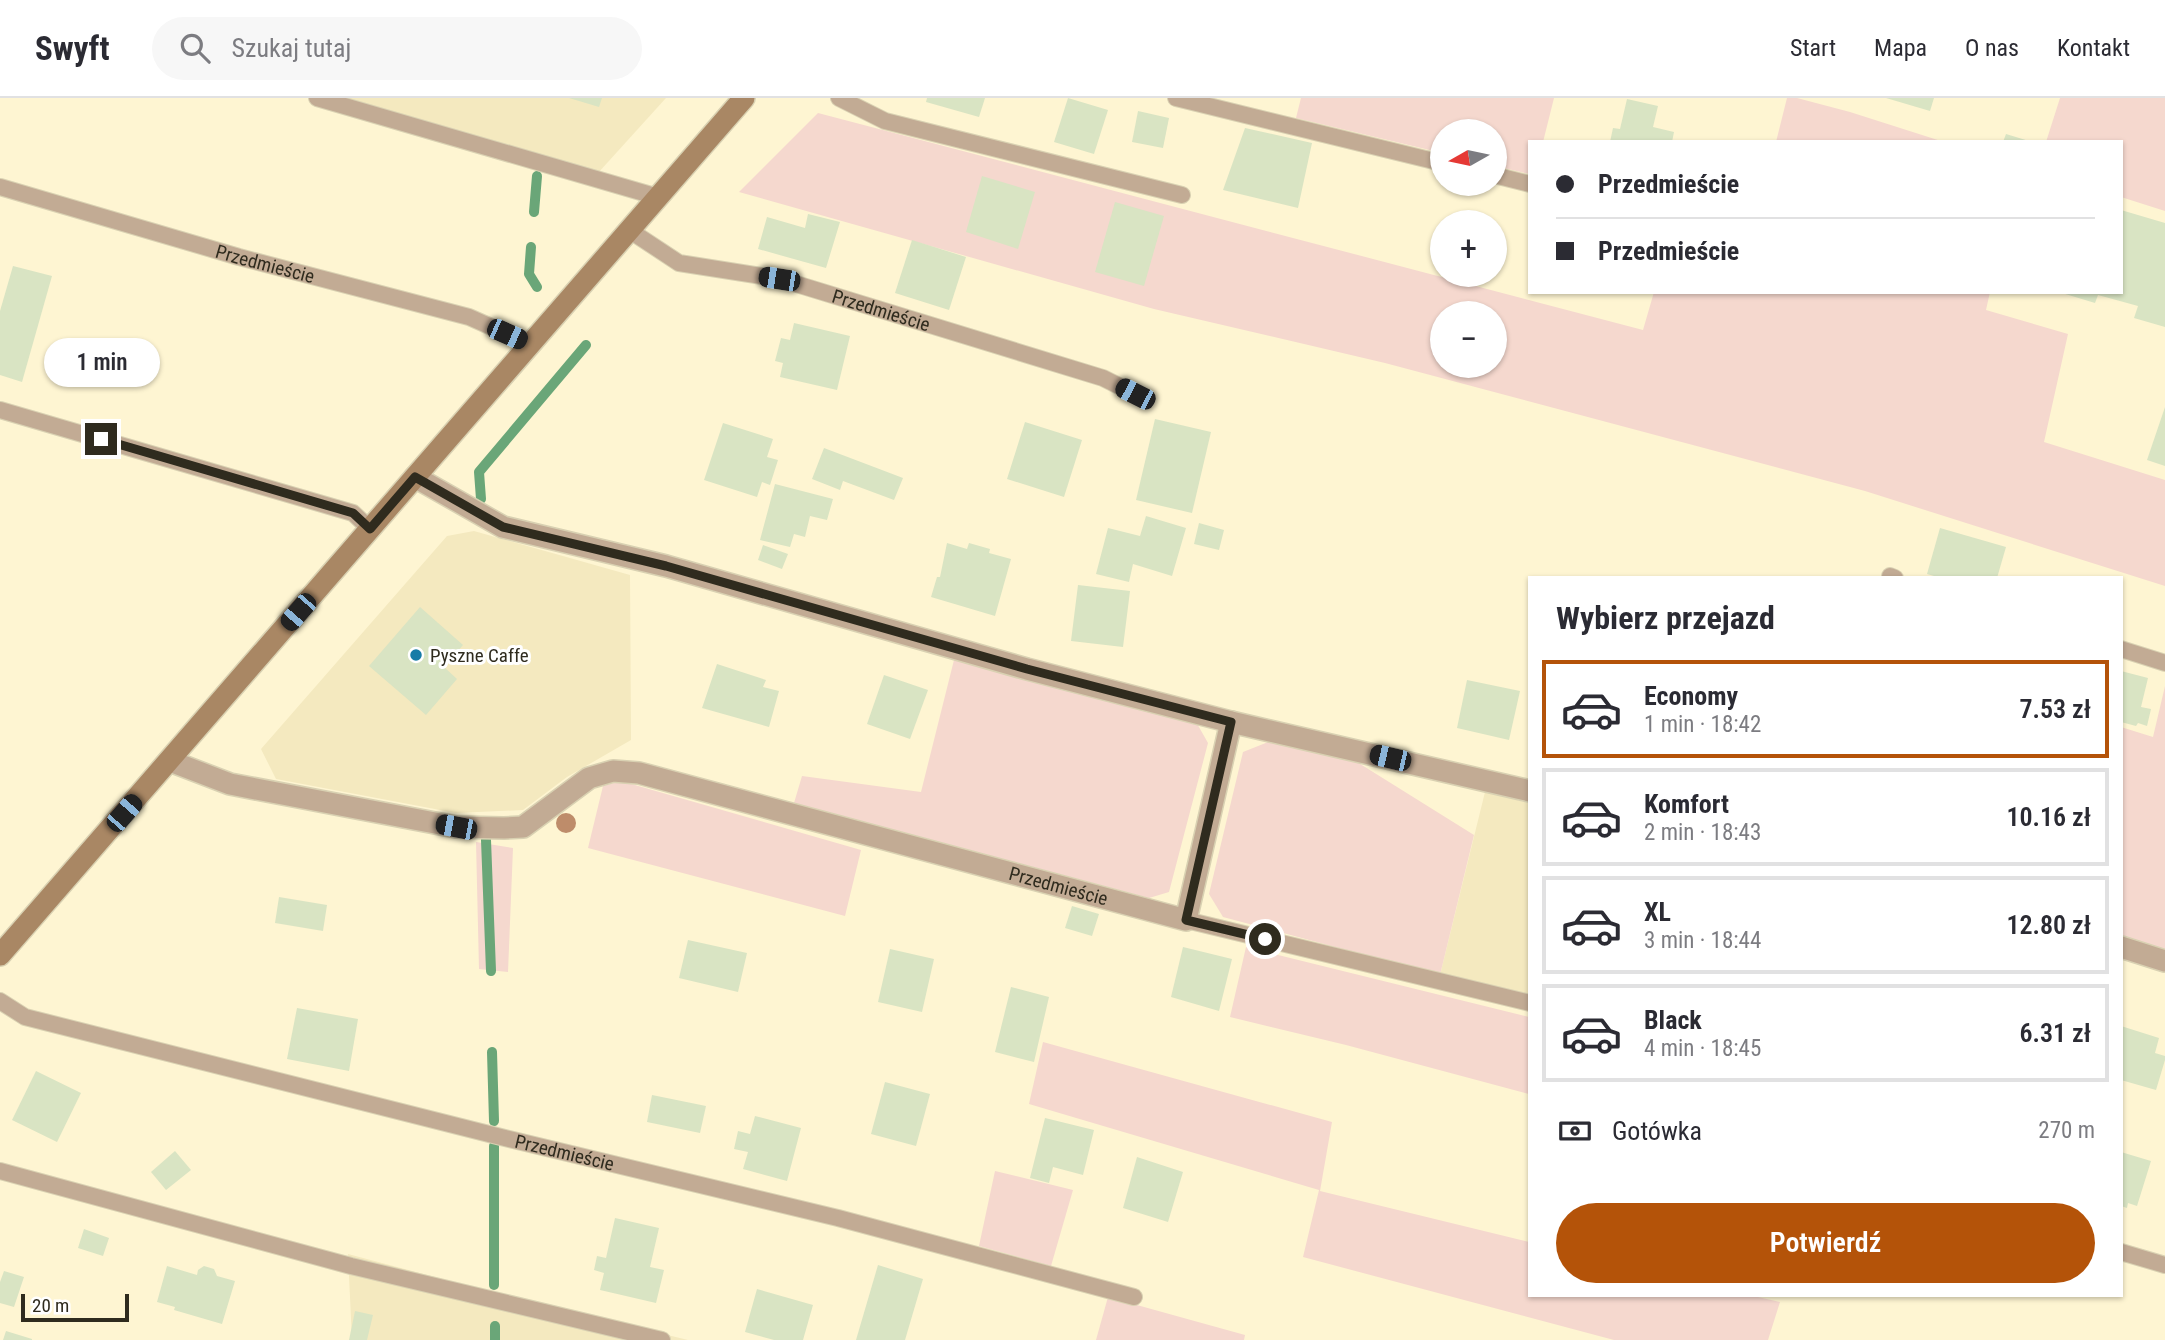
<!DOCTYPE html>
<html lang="pl">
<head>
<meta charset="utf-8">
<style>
	body { margin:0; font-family:"Roboto Condensed",sans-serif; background:#f7f7f7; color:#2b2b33; height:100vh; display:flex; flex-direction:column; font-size:26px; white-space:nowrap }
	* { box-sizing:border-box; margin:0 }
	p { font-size:23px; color:#7c7c81 }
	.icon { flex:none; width:38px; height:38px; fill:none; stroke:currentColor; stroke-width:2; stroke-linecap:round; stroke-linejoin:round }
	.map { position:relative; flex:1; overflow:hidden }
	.sheet { position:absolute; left:1528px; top:478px; width:595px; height:721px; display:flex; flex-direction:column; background:#fff; border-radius:0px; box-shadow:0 2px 5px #0004 }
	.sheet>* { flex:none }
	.top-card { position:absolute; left:1528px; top:42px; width:595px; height:154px; border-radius:0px; box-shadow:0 2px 5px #0004; display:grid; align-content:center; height:154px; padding:0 28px; background:#fff }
	.needle { width:46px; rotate:261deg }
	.controls { position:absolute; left:1430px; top:21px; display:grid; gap:14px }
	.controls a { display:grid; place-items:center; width:77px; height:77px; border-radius:50%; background:#fff; box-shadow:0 2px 5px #0004; font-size:35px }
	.scale { position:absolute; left:21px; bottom:18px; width:108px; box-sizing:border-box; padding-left:7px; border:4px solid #2f2b1e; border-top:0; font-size:19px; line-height:24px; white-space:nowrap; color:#2f2b1e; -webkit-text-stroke:5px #fff; paint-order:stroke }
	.end { position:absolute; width:32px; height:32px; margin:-16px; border:9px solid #2f2b1e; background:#fff; box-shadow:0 0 0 4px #fff }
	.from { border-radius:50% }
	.bubble { position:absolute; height:49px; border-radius:24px; background:#fff; box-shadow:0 2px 5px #0004; font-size:23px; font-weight:600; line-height:49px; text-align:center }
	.car { position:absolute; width:21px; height:42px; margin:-21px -10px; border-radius:9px; box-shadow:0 0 5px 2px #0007; background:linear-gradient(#222 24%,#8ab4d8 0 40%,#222 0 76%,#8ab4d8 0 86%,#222 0) }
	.top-card b { display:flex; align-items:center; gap:24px; height:66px; font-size:26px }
	.top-card b+b { border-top:2px solid #e1e1e2 }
	.top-card i { width:18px; height:18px; background:#2b2b33 }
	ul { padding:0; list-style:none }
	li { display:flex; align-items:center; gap:21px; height:98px; margin:0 14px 10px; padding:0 14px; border:4px solid #e1e1e2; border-radius:0px }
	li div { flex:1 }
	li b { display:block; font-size:26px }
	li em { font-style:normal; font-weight:600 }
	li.selected { border-color:#b45309 }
	li>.icon { width:63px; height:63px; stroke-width:1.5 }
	h2 { padding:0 28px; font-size:32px; line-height:84px }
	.pay { display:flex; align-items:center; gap:18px; height:77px; padding:0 28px; font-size:26px }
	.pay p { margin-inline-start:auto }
	.cta { display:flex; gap:14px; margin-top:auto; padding:14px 28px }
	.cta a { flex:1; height:80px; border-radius:42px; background:#b45309; color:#fff; font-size:28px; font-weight:600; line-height:80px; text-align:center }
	header { display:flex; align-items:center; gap:42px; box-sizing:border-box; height:98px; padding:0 35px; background:#fff; border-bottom:2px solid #e1e1e2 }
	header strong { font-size:33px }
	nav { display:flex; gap:38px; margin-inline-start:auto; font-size:24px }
	.search { width:490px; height:63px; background:#f7f7f7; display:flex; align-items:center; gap:18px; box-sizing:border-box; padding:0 24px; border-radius:38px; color:#7c7c81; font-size:26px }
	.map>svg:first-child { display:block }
	.built { fill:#f4e9bf }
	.green { fill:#f5d8ce; fill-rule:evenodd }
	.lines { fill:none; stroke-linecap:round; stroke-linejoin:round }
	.stream { stroke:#6aa678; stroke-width:10 }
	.building { fill:#d9e4c3 }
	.service-casing { stroke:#d9d1b2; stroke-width:18 }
	.minor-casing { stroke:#d9d1b2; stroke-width:24 }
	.secondary-casing { stroke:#d9d1b2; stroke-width:24 }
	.service { stroke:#c2ab94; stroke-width:16 }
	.minor { stroke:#c2ab94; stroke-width:21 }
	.secondary { stroke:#a98764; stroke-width:21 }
	.tree { fill:#be8c6a }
	.route { stroke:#2f2b1e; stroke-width:9 }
	.poi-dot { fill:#167ca7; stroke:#fff; stroke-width:2.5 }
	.labels { text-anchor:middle; stroke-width:6; stroke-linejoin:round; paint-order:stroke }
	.street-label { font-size:19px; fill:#2f2b1e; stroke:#fff }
	.poi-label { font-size:19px; fill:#2f2b1e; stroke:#fff; text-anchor:start }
</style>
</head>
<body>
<header>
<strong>Swyft</strong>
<div class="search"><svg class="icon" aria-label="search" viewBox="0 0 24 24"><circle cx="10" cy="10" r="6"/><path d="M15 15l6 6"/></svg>Szukaj tutaj</div>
<nav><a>Start</a><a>Mapa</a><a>O nas</a><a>Kontakt</a></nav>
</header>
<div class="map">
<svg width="2165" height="1242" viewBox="0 0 2165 1242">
	<rect width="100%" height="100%" fill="#fef5d2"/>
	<!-- built -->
	<g class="built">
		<polygon points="348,0 666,0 598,75"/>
		<polygon points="474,433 630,477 631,642 567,679 523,712 456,715 276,681 261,651 447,438"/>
		<polygon points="1485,694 1529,705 1529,899 1440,877"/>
		<polygon points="348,1156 484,1192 688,1242 352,1242"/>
	</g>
	<!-- green -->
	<g class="green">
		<polygon points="1301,0 1554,0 1543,44 1530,44 1529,76 1495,68 1494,33 1442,33 1442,55 1296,20"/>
		<polygon points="1787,0 1797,0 1850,14 1944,44 1776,44"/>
		<polygon points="2060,0 2165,0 2165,113 2121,99 2121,44 2046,44"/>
		<path d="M818,15L1643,232L1654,194H1990L1986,212L2068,236L2044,344L2165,382V488L1865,393L1385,265L1154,211L739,94ZM1442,215H1494V268H1442Z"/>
		<polygon points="954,562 1195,622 1208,645 1169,794 1149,800 794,705 802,678 921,694"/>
		<polygon points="2165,588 2165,854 2121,841 2121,629 2153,639"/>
		<polygon points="1273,642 1349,659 1474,737 1440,877 1223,819 1209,796 1243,654"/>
		<polygon points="621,683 861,752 845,818 588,750 603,688"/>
		<polygon points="476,744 513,750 508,874 479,871"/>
		<polygon points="1246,849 1529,919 1529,996 1346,947 1230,919"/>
		<polygon points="1043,944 1332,1024 1320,1093 1529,1144 1530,1197 1749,1197 1780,1204 1768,1242 1614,1242 1303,1159 1319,1092 1029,1006"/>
		<polygon points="995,1073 1073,1092 1051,1168 979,1148"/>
		<polygon points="1108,1199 1245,1237 1244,1242 1096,1242"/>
	</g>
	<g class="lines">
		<!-- stream -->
		<g class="stream">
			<polyline points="534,114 537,78"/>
			<polyline points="531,149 529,176 537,189"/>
			<polyline points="481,401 479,374 586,247"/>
			<polyline points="486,742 491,873"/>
			<polyline points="492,954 494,1023"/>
			<polyline points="494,1048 494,1187"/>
			<polyline points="495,1228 495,1242"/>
		</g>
	</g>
	<!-- building -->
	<g class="building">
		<polygon points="569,0 602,0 599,9"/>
		<polygon points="927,0 985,0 979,19 926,4"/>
		<polygon points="1068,0 1108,12 1094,56 1054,44"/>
		<polygon points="1886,0 1934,0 1930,13"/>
		<polygon points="1627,1 1658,8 1653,29 1674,34 1672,44 1610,44 1613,30 1620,31"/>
		<polygon points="1138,13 1169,20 1163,50 1132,44"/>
		<polygon points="1245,30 1312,45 1298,110 1223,92"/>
		<polygon points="2006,36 2029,43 2029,44 2003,44"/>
		<polygon points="982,78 1035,94 1018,151 966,134"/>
		<polygon points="1115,104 1164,118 1144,188 1095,174"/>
		<polygon points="2121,112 2165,125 2165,229 2134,220 2138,208 2098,197 2095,205 2062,195 2121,194"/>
		<polygon points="808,116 840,124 826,170 758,151 767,119 805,130"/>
		<polygon points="912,142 966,159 949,212 895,195"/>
		<polygon points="13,168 52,178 22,284 0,277 0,213"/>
		<polygon points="794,225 850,238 837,292 780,279 783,265 775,263 781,240 790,242"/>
		<polygon points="2165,309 2165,368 2147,362"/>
		<polygon points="1155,321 1211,334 1192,415 1136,402"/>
		<polygon points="1025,324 1082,342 1064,399 1007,381"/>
		<polygon points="723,325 773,341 767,359 778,362 770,387 762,384 757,399 704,382"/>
		<polygon points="824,350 903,380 894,402 843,383 840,392 812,381"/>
		<polygon points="775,386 833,401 827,422 810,418 805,439 794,436 790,449 760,442"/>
		<polygon points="1146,418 1186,430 1172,478 1133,466 1129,484 1096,476 1108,430 1140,438"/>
		<polygon points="1199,425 1224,432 1219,452 1194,446"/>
		<polygon points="1940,430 2006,449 1997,480 1941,480 1927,476"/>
		<polygon points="947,445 967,451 969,445 990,451 989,455 1011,461 995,518 931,499 937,479 940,479"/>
		<polygon points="763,447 788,456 782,471 758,462"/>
		<polygon points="1078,487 1130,493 1123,549 1071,543"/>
		<polygon points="420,509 463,547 444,569 457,581 426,617 369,568"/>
		<polygon points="717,566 766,582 763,589 779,593 769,629 702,610"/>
		<polygon points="2121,573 2148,580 2141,609 2151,611 2147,628 2138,625 2136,628 2121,624"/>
		<polygon points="884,577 928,592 910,641 867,626"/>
		<polygon points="1467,582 1520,593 1509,642 1457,630"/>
		<polygon points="279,799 327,807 323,833 275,825"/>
		<polygon points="1072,808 1099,816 1092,838 1065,830"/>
		<polygon points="688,842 747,855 738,894 679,880"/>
		<polygon points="1183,849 1232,861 1219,913 1171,899"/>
		<polygon points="890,851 934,861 922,914 878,904"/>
		<polygon points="1011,889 1049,899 1034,964 995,954"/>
		<polygon points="297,910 358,921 349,973 287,961"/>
		<polygon points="2121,928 2159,940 2155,955 2165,958 2165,962 2156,992 2121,982"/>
		<polygon points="36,973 81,995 57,1044 12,1022"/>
		<polygon points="885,984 930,996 916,1048 871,1036"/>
		<polygon points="652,997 706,1008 700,1035 647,1024"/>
		<polygon points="755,1018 801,1030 787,1083 743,1071 748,1054 734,1051 738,1033 750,1036"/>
		<polygon points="1045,1020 1094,1032 1083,1077 1053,1069 1049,1085 1030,1080"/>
		<polygon points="175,1053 191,1072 166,1092 151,1074"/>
		<polygon points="2121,1054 2151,1063 2137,1108 2128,1105 2127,1110 2121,1108"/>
		<polygon points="1137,1059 1183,1074 1168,1124 1123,1110"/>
		<polygon points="615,1120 659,1130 650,1169 664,1172 656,1205 600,1192 604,1175 594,1172 597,1158 606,1160"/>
		<polygon points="84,1131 109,1140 103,1158 78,1150"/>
		<polygon points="878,1167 923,1181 905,1242 856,1242"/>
		<polygon points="167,1168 197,1177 198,1172 204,1168 214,1171 217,1178 235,1183 222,1226 174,1212 175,1209 157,1204"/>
		<polygon points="4,1173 24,1179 14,1209 0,1205 0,1184"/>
		<polygon points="757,1191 813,1207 803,1242 774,1242 745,1234"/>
		<polygon points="355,1213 373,1217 367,1242 349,1242"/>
		<polygon points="6,1233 32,1241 32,1242 3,1242"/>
	</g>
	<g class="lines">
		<!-- service casing -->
		<g class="service-casing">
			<g id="service">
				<polyline points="317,0 658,99"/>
				<polyline points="839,0 885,23 1182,97"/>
				<polyline points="1176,0 1442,65"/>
				<polyline points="1494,77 1530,86"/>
				<path id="s1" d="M0,89L239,159L469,219L530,246"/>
				<path id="s2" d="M629,132L679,165L780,181L1103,280L1135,296"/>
				<polyline points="0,312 353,415 370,431"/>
				<polyline points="1890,478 1895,480"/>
				<polyline points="2121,551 2165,565"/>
				<polyline points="1186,822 1530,905"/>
				<path id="s3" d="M0,903L25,919L501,1039L838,1120L1134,1199"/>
				<polyline points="0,1073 351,1168 662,1242"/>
				<polyline points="2121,1154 2165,1167"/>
			</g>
		</g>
		<!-- minor casing -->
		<g class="minor-casing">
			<g id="minor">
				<polyline points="415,379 503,429 666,468 1027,571 1231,624 1530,693"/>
				<path id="s4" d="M170,663L230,686L456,729L504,730L523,729L589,680L613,673L639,675L1186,822L1231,624"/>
				<polyline points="2121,849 2165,863"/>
			</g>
		</g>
		<!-- secondary casing -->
		<g class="secondary-casing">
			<polyline id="secondary" points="0,857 744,0"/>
		</g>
		<!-- service -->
		<use href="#service" class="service"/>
		<!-- minor -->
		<use href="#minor" class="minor"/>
		<!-- secondary -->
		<use href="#secondary" class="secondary"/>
	</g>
	<!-- trees -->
	<circle class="tree" cx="566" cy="725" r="10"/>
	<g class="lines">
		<!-- route -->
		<polyline class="route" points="101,341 353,415 370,431 415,379 503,429 666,468 1027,571 1231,624 1186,822 1265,841"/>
	</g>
	<!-- markers -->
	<circle class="poi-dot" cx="416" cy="557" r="7"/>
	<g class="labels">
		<!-- street labels -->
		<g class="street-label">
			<text dy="7" stroke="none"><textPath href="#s1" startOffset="276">Przedmieście</textPath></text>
			<text dy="7" stroke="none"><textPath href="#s2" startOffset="268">Przedmieście</textPath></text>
			<text dy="7" stroke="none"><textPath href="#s4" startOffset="929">Przedmieście</textPath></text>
			<text dy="7" stroke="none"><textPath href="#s3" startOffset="586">Przedmieście</textPath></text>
		</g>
		<!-- poi labels -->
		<g class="poi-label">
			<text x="430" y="564">Pyszne Caffe</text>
		</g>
	</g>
</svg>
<div class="controls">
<a><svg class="needle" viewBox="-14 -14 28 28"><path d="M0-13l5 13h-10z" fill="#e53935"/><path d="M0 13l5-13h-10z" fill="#7c7c81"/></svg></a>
<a>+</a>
<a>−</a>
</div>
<div class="scale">20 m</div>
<i class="end from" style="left:1265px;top:841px"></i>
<i class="end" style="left:101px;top:341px"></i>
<div class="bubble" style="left:44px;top:240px;width:116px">1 min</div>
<i class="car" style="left:779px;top:181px;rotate:279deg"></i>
<i class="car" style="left:507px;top:236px;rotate:114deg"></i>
<i class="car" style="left:1135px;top:296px;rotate:297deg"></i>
<i class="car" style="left:298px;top:514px;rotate:221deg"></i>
<i class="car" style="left:1390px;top:660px;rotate:283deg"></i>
<i class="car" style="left:124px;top:715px;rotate:41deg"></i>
<i class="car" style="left:456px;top:729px;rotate:281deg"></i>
<div class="top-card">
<b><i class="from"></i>Przedmieście</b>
<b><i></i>Przedmieście</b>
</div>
<section class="sheet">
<h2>Wybierz przejazd</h2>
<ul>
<li class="selected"><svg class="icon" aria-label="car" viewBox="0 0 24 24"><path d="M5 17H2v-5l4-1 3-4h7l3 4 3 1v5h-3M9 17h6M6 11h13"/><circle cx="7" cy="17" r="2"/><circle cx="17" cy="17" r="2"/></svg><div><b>Economy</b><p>1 min · 18:42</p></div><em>7.53 zł</em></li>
<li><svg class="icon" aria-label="car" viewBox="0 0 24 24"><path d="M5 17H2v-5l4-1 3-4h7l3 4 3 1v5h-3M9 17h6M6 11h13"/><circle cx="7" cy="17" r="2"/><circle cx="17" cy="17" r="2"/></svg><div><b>Komfort</b><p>2 min · 18:43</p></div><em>10.16 zł</em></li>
<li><svg class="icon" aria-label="car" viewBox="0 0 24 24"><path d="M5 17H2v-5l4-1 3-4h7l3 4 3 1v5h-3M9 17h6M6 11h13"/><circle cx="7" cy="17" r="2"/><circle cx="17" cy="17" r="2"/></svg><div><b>XL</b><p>3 min · 18:44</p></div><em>12.80 zł</em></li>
<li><svg class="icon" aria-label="car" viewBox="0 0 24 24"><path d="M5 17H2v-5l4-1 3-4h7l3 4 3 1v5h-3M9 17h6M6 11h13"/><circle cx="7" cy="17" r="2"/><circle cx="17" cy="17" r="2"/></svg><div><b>Black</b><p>4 min · 18:45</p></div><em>6.31 zł</em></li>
</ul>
<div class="pay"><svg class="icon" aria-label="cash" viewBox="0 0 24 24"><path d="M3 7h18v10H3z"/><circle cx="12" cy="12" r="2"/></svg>Gotówka<p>270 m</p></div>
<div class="cta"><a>Potwierdź</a></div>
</section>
</div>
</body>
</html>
